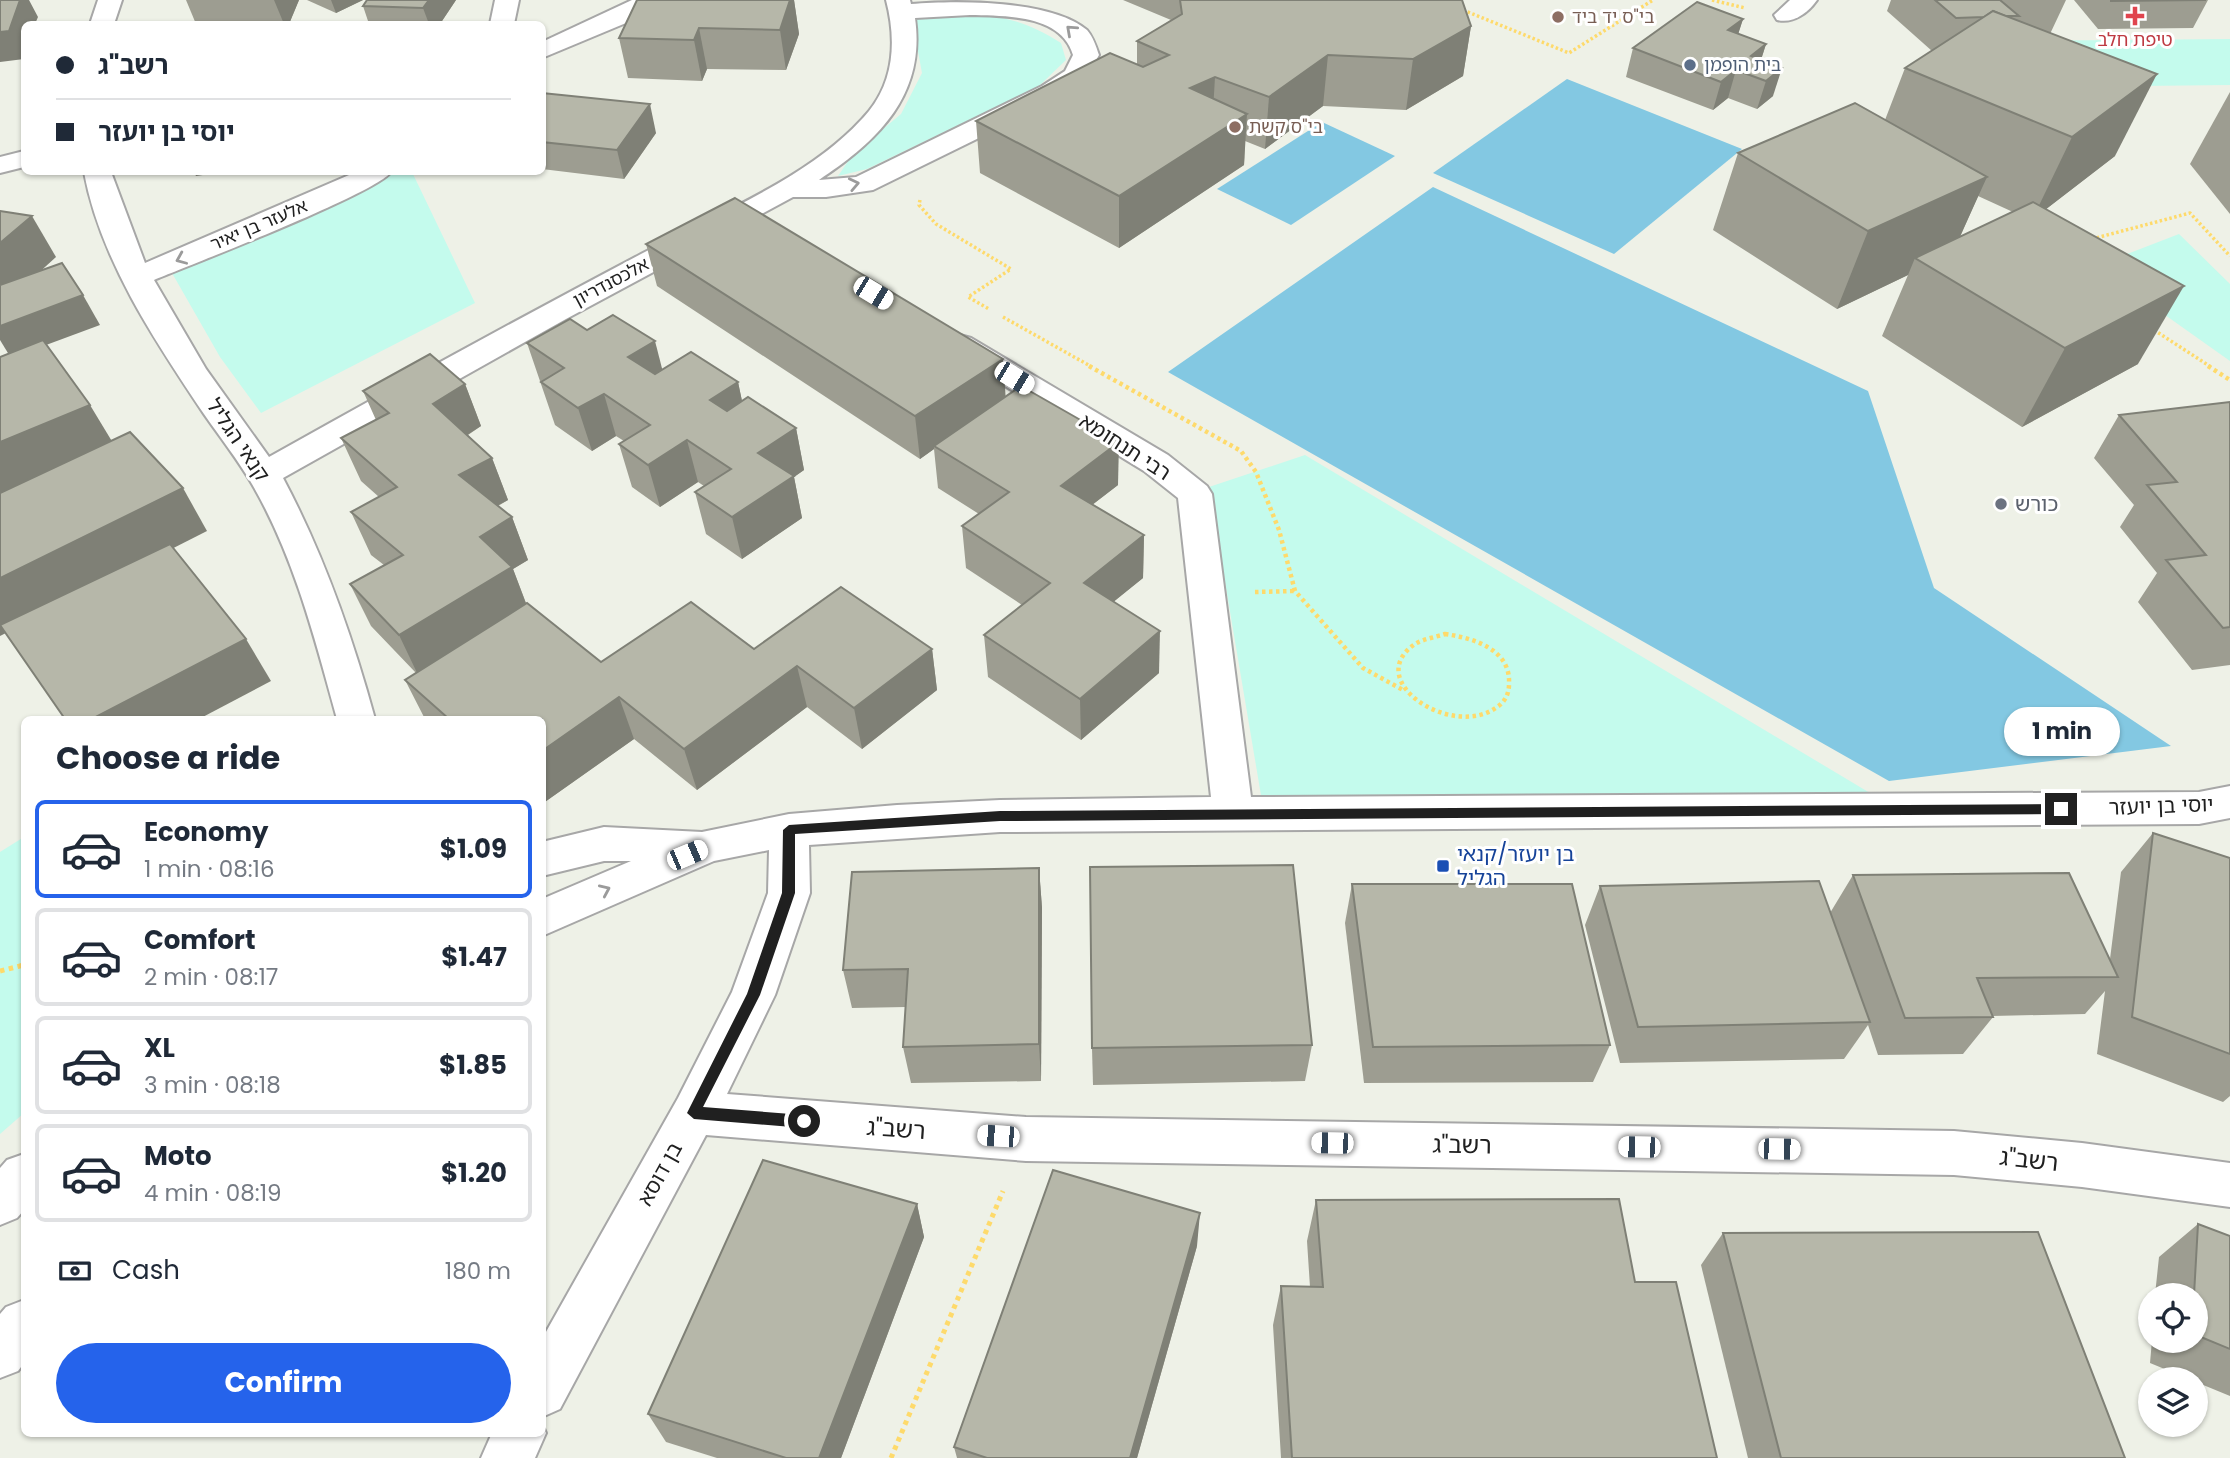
<!DOCTYPE html>
<html lang="en">
<head>
<meta charset="utf-8">
<style>
	body { margin:0; font-family:Poppins,"Noto Sans Hebrew",sans-serif; background:#f6f6f7; color:#1f2937; height:100vh; display:flex; flex-direction:column; font-size:26px; white-space:nowrap }
	* { box-sizing:border-box; margin:0 }
	p { font-size:23px; color:#747a83 }
	.icon { flex:none; width:38px; height:38px; fill:none; stroke:currentColor; stroke-width:2; stroke-linecap:round; stroke-linejoin:round }
	.map { position:relative; flex:1; overflow:hidden }
	.side { position:absolute; left:21px; top:716px; width:525px; height:721px; display:flex; flex-direction:column; background:#fff; border-radius:10px; box-shadow:0 2px 5px #0004 }
	.side>* { flex:none }
	.top-card { position:absolute; left:21px; top:21px; width:525px; height:154px; border-radius:10px; box-shadow:0 2px 5px #0004; display:grid; align-content:center; height:154px; padding:0 35px; background:#fff }
	.buttons { position:absolute; left:2138px; top:1283px; display:grid; gap:14px }
	.buttons a { display:grid; place-items:center; width:70px; height:70px; border-radius:50%; background:#fff; box-shadow:0 2px 5px #0004; font-size:35px }
	.end { position:absolute; width:32px; height:32px; margin:-16px; border:9px solid #202020; background:#fff; box-shadow:0 0 0 4px #fff }
	.from { border-radius:50% }
	.bubble { position:absolute; height:49px; border-radius:24px; background:#fff; box-shadow:0 2px 5px #0004; font-size:23px; font-weight:700; line-height:49px; text-align:center }
	.car { position:absolute; width:21px; height:42px; margin:-21px -10px; border-radius:9px; box-shadow:0 0 5px 2px #0007; background:linear-gradient(#fff 24%,#345 0 40%,#fff 0 76%,#345 0 86%,#fff 0) }
	.top-card b { display:flex; align-items:center; gap:24px; height:66px; font-size:26px }
	.top-card b+b { border-top:2px solid #e0e1e3 }
	.top-card i { width:18px; height:18px; background:#1f2937 }
	ul { padding:0; list-style:none }
	li { display:flex; align-items:center; gap:21px; height:98px; margin:0 14px 10px; padding:0 21px; border:4px solid #e0e1e3; border-radius:10px }
	li div { flex:1 }
	li b { display:block; font-size:26px }
	li em { font-style:normal; font-weight:700 }
	li.on { border-color:#2563eb }
	li>.icon { width:63px; height:63px; stroke-width:1.5 }
	h2 { padding:0 35px; font-size:32px; line-height:84px }
	.pay { display:flex; align-items:center; gap:18px; height:77px; padding:0 35px; font-size:26px }
	.pay p { margin-inline-start:auto }
	.action { display:flex; gap:14px; margin-top:auto; padding:14px 35px }
	.action a { flex:1; height:80px; border-radius:42px; background:#2563eb; color:#fff; font-size:28px; font-weight:700; line-height:80px; text-align:center }
	.map>svg:first-child { display:block }
	.park { fill:#c4fbed }
	.pitch { fill:#83c8e2 }
	.lines { fill:none; stroke-linecap:round; stroke-linejoin:round }
	.minor-casing { stroke:#a7a7a7; stroke-width:4 }
	.path-far2 { stroke:#feda6b; stroke-width:3.5; stroke-dasharray:2.5 2.5; stroke-linecap:butt }
	.path-far1 { stroke:#feda6b; stroke-width:4.5; stroke-dasharray:3.5 3.5; stroke-linecap:butt }
	.path { stroke:#feda6b; stroke-width:5; stroke-dasharray:4.5 4.5; stroke-linecap:butt }
	.minor { fill:#fff; fill-rule:evenodd }
	.wall { fill:#9d9d91; fill-rule:evenodd }
	.shaded-wall { fill:#7f8076 }
	.building { fill:#b6b7a9; stroke:#7f8076; stroke-width:2 }
	.oneway { stroke:#9b9b9b }
	.route { fill:#202020 }
	.health-dot { fill:#e0444e; stroke:#fff; stroke-width:2.5 }
	.education-dot { fill:#8d6e63; stroke:#fff; stroke-width:2.5 }
	.service-dot { fill:#5c6f8a; stroke:#fff; stroke-width:2.5 }
	.worship-dot { fill:#6b7280; stroke:#fff; stroke-width:2.5 }
	.transit-dot { fill:#1a4fb4; stroke:#fff; stroke-width:2.5 }
	.labels { text-anchor:middle; stroke-width:6; stroke-linejoin:round; paint-order:stroke }
	.far-education-label { font-size:18px; fill:#785e54; stroke:#fff; text-anchor:start }
	.far-health-label { font-size:18px; fill:#be3a42; stroke:#fff }
	.far-service-label { font-size:18px; fill:#4e5e75; stroke:#fff; text-anchor:start }
	.far-street-label { font-size:18px; fill:#202020; stroke:#fff }
	.street-label { font-size:21px; fill:#202020; stroke:#fff }
	.worship-label { font-size:21px; fill:#5b616d; stroke:#fff; text-anchor:start }
	.transit-label { font-size:21px; fill:#164399; stroke:#fff; text-anchor:start }
	.near-street-label { font-size:24px; fill:#202020; stroke:#fff }
</style>
</head>
<body>
<div class="map">
<svg width="2230" height="1458" viewBox="0 0 2230 1458">
	<rect width="100%" height="100%" fill="#eef1e7"/>
	<!-- park -->
	<g class="park">
		<path d="M976,14C1011,18 1031,24 1061,43L1066,60L1038,87L867,169L838,176L853,154L901,114L922,73L912,19Z"/>
		<polygon points="2230,39 2230,85 2045,87 2011,41"/>
		<polygon points="394,172 412,172 475,303 261,413 220,357 172,273 349,197"/>
		<polygon points="2179,234 2230,284 2230,361 2096,266"/>
		<polygon points="1305,455 1870,793 1264,813 1209,487"/>
		<polygon points="24,837 24,1113 0,1134 0,852"/>
	</g>
	<!-- pitch -->
	<g class="pitch">
		<polygon points="1567,79 1742,149 1614,254 1433,173"/>
		<polygon points="1322,122 1395,156 1291,225 1217,189"/>
		<polygon points="1433,187 1868,391 1934,588 2171,746 1889,781 1168,372"/>
	</g>
	<g class="lines">
		<!-- minor casing -->
		<g class="minor-casing">
			<g id="minor">
				<polygon points="98,0 122,0 114,24 90,24"/>
				<polygon points="495,0 519,0 514,24 490,24"/>
				<polygon points="632,0 662,0 659,5 626,23 542,58 542,42"/>
				<path d="M886,0H910L911,4C958,0 1052,0 1087,30C1093,37 1096,46 1099,55L1084,81L1060,98L873,190L826,197H793L566,319L283,478C324,555 352,635 375,719H337C315,639 294,556 252,484C238,460 220,437 204,414C155,341 100,259 84,172H111L145,263L356,172H391C377,193 190,265 154,280L206,369L269,457C392,388 516,320 641,254C716,214 814,177 869,111C895,79 896,38 886,0ZM970,15C1005,16 1061,14 1073,55L1065,71L1042,86L856,177L819,180C878,141 926,95 915,18Z"/>
				<path d="M1790,0H1817C1808,13 1793,24 1777,20L1774,15Z"/>
				<polygon points="24,151 24,167 0,173 0,157"/>
				<polygon points="960,335 971,338 1168,455 1207,486 1212,494 1251,797 2199,792 2230,786 2230,818 2199,824 1000,832 809,845 810,893 775,995 727,1094 1026,1117 1954,1131 2082,1143 2230,1163 2230,1207 2082,1187 1954,1175 1026,1161 706,1135 560,1409 542,1417 542,1339 678,1098 732,992 768,893 769,850 714,861 542,936 542,899 631,861 604,861 542,876 542,842 604,827 702,832 789,814 897,805 1000,800 1211,797 1178,498 1144,471 949,352 945,345 949,338"/>
				<polygon points="24,1154 24,1210 17,1218 0,1225 0,1168 7,1160"/>
				<polygon points="24,1300 24,1363 18,1371 0,1378 0,1314 6,1307"/>
				<polygon points="542,1424 546,1433 535,1458 481,1458 492,1433 542,1433"/>
			</g>
		</g>
		<!-- path-far2 -->
		<g class="path-far2">
			<polyline points="1712,0 1745,8"/>
			<polyline points="1463,10 1569,53 1653,0"/>
			<polyline points="920,200 919,205 936,224 1011,269 968,297 989,309"/>
			<polyline points="2092,239 2190,213 2230,256"/>
			<polyline points="1003,317 1092,367"/>
			<polyline points="2154,330 2211,367"/>
		</g>
		<!-- path-far1 -->
		<g class="path-far1">
			<polyline points="1089,366 1241,451 1256,472 1279,530 1295,591 1363,668 1403,690"/>
			<polyline points="2208,366 2230,380"/>
			<polyline points="1255,592 1295,591"/>
			<path d="M1445,634C1473,638 1511,649 1509,684C1509,694 1505,702 1497,707C1453,740 1361,681 1415,644C1423,639 1436,637 1445,634Z"/>
		</g>
		<!-- path -->
		<g class="path">
			<polyline points="0,971 24,965"/>
			<polyline points="891,1458 1003,1191"/>
		</g>
		<!-- minor -->
		<use href="#minor" class="minor"/>
	</g>
	<!-- wall -->
	<g class="wall">
		<polygon points="186,0 299,0 289,24 196,24"/>
		<polygon points="307,0 363,0 336,13"/>
		<polygon points="456,0 440,24 369,24 363,6"/>
		<polygon points="637,0 794,0 799,34 786,70 707,69 702,81 628,78 619,38"/>
		<polygon points="1123,0 1462,0 1471,26 1463,76 1406,110 1323,106 1265,149 1245,141 1244,165 1119,248 980,173 976,121 1137,64 1137,41 1171,20"/>
		<path d="M1891,0H2066L2050,34L2115,156L2046,209L2138,364L2022,427L1882,336L1908,275L1837,309L1713,230L1738,153L1885,120L1905,68L1932,51L1887,11ZM1978,196L2013,212L1960,237Z"/>
		<polygon points="2074,0 2208,0 2193,28 2098,29"/>
		<polygon points="1743,19 1738,34 1766,44 1761,60 1773,96 1757,109 1728,98 1713,110 1626,77 1633,48"/>
		<polygon points="2230,92 2230,214 2190,164"/>
		<polygon points="542,93 656,133 624,179 542,169"/>
		<polygon points="646,244 1006,397 1118,485 1092,505 1144,535 1143,578 1114,601 1159,673 1081,740 988,677 984,635 1022,605 966,568 962,526 979,514 938,488 934,449 920,459 657,286"/>
		<polygon points="587,330 662,369 738,382 742,401 796,428 804,470 794,477 802,518 742,559 706,534 695,492 704,486 698,482 660,507 632,487 619,444 624,441 616,436 592,451 555,425 527,343"/>
		<polygon points="465,384 481,426 468,435 492,458 508,500 498,506 512,517 528,560 513,569 526,603 601,662 754,649 932,649 937,690 862,749 807,707 697,790 634,739 542,804 542,719 425,719 405,680 416,673 371,626 350,584 384,565 371,555 351,512 379,497 361,481 341,438 376,420 363,391"/>
		<polygon points="2230,402 2230,665 2192,670 2138,602 2157,573 2120,527 2134,505 2094,458 2119,415"/>
		<polygon points="2153,833 2230,858 2230,1096 2223,1102 2097,1054 2105,991 2085,1014 1992,1016 1993,1017 1963,1054 1878,1055 1868,1025 1844,1059 1620,1063 1585,925 1600,886 1830,913 1853,875 2110,959 2121,872"/>
		<polygon points="1039,868 1042,908 1041,1081 911,1083 903,1047 906,1007 852,1008 843,970"/>
		<polygon points="1352,884 1610,1045 1593,1082 1364,1083 1345,923"/>
		<polygon points="1312,1045 1305,1081 1093,1085 1092,1048"/>
		<polygon points="1316,1200 1635,1282 1717,1458 1281,1458 1273,1325 1281,1286 1310,1287 1307,1241"/>
		<polygon points="917,1204 924,1237 841,1458 717,1458 666,1442 648,1414"/>
		<polygon points="2198,1224 2230,1236 2230,1396 2196,1382 2196,1379 2189,1379 2150,1363 2152,1340 2196,1340 2196,1295 2155,1295 2159,1257"/>
		<polygon points="1723,1233 2125,1458 1748,1458 1701,1265"/>
		<polygon points="1197,1246 1137,1458 957,1458 954,1447"/>
	</g>
	<!-- shaded-wall -->
	<g class="shaded-wall">
		<polygon points="20,0 29,0 38,17 35,24 24,24 24,59 0,62 0,32"/>
		<polygon points="274,0 299,0 289,24 284,24"/>
		<polygon points="331,0 363,0 336,13"/>
		<polygon points="429,0 456,0 440,24 429,24 423,8"/>
		<polygon points="790,0 794,0 799,34 786,70 780,30"/>
		<polygon points="1743,19 1734,47 1728,30"/>
		<polygon points="1471,26 1463,76 1406,110 1413,59"/>
		<polygon points="699,28 707,69 702,81 694,40"/>
		<polygon points="1766,44 1757,72 1751,56"/>
		<polygon points="1328,55 1323,106 1265,149 1269,97"/>
		<polygon points="1782,68 1773,96 1757,109 1766,81"/>
		<polygon points="1736,70 1728,98 1713,110 1721,82"/>
		<polygon points="2157,74 2115,156 2032,220 2072,137"/>
		<polygon points="1215,77 1212,128 1190,88"/>
		<polygon points="650,104 656,133 624,179 617,150"/>
		<polygon points="1247,114 1244,165 1119,248 1119,196"/>
		<polygon points="194,172 223,172 196,176"/>
		<polygon points="1987,177 1952,254 1915,258 1908,275 1837,309 1868,231"/>
		<polygon points="32,216 56,257 0,308 0,243"/>
		<polygon points="2184,286 2138,364 2022,427 2065,348"/>
		<polygon points="83,295 100,325 11,358 0,340 0,326"/>
		<polygon points="655,341 666,384 628,357"/>
		<polygon points="1003,359 1006,402 934,446 934,449 920,459 915,416"/>
		<polygon points="738,382 747,425 710,400"/>
		<polygon points="465,384 481,426 450,446 433,404"/>
		<polygon points="604,394 616,436 592,451 578,408"/>
		<polygon points="90,405 116,448 0,496 0,442"/>
		<polygon points="796,428 804,470 794,477 802,518 742,559 732,517 758,453"/>
		<polygon points="687,440 698,482 660,507 648,465"/>
		<polygon points="1119,442 1118,485 1062,528 1061,486"/>
		<polygon points="492,458 508,500 476,517 459,475"/>
		<polygon points="183,488 207,531 0,636 0,578"/>
		<polygon points="512,517 528,560 513,569 528,609 419,677 399,635 480,537"/>
		<polygon points="1144,535 1143,578 1085,625 1084,583"/>
		<polygon points="1160,631 1159,673 1081,740 1080,699"/>
		<polygon points="246,639 271,681 199,719 92,719"/>
		<polygon points="932,649 937,690 862,749 854,708"/>
		<polygon points="797,666 807,707 697,790 684,749"/>
		<polygon points="619,697 634,739 542,804 542,751"/>
		<polygon points="1039,868 1042,908 1041,1081 1039,1044"/>
		<polygon points="917,1204 924,1237 841,1458 819,1458"/>
		<polygon points="1200,1213 1197,1246 1137,1458 1130,1458"/>
	</g>
	<!-- building -->
	<g class="building">
		<polygon points="0,0 20,0 9,31 0,32"/>
		<polygon points="367,0 429,0 423,8 363,6"/>
		<polygon points="637,0 790,0 780,30 699,28 694,40 619,38"/>
		<polygon points="1180,0 1462,0 1471,26 1413,59 1328,55 1269,97 1215,77 1190,88 1247,114 1119,196 976,121 1110,53 1143,67 1169,55 1137,41 1182,14"/>
		<polygon points="1935,0 2000,0 2019,16 2005,16 1993,11 1984,17 1956,18"/>
		<polygon points="2111,0 2206,0 2111,1"/>
		<polygon points="1697,2 1743,19 1728,30 1766,44 1751,56 1782,68 1766,81 1736,70 1721,82 1633,48"/>
		<polygon points="1993,11 2157,74 2072,137 1905,68"/>
		<polygon points="542,93 650,104 617,150 542,142"/>
		<polygon points="1855,103 1987,177 1868,231 1738,153"/>
		<polygon points="735,198 1003,359 915,416 646,244"/>
		<polygon points="2033,202 2184,286 2065,348 1915,258"/>
		<polygon points="0,211 32,216 0,243"/>
		<polygon points="62,263 83,295 0,326 0,285"/>
		<polygon points="613,315 655,341 628,357 655,374 691,352 738,382 710,400 727,411 748,397 796,428 758,453 794,476 732,517 695,492 731,469 687,440 648,465 619,444 650,425 604,394 578,408 541,382 564,368 527,343 570,319 587,330"/>
		<polygon points="43,340 90,405 0,442 0,357"/>
		<polygon points="430,354 465,384 433,404 492,458 459,475 512,517 480,537 512,567 399,635 350,584 403,555 351,512 397,487 341,438 389,413 363,391"/>
		<polygon points="1021,386 1119,442 1061,486 1144,535 1084,583 1160,631 1080,699 984,635 1050,583 962,526 1009,492 934,446"/>
		<polygon points="2230,402 2230,627 2223,628 2166,560 2206,555 2147,485 2177,482 2119,415"/>
		<polygon points="130,432 183,488 0,578 0,493"/>
		<polygon points="170,544 246,639 92,719 65,719 0,625"/>
		<polygon points="841,587 932,649 854,708 797,666 684,749 619,697 542,751 542,719 449,719 405,680 527,603 601,662 691,602 754,649"/>
		<polygon points="2153,833 2230,858 2230,1054 2132,1017"/>
		<polygon points="1293,865 1312,1045 1092,1048 1090,867"/>
		<polygon points="1039,868 1039,1044 903,1047 908,969 843,970 852,872"/>
		<polygon points="2069,873 2118,977 1977,978 1993,1017 1905,1018 1853,875"/>
		<polygon points="1819,881 1870,1022 1638,1027 1600,886"/>
		<polygon points="1352,884 1572,884 1610,1045 1373,1047"/>
		<polygon points="763,1160 917,1204 819,1458 786,1458 648,1414"/>
		<polygon points="1053,1170 1200,1213 1130,1458 987,1458 954,1447"/>
		<polygon points="1619,1199 1635,1282 1676,1282 1717,1458 1292,1458 1281,1286 1323,1287 1316,1200"/>
		<polygon points="2198,1224 2230,1236 2230,1349 2196,1335 2196,1295 2194,1295"/>
		<polygon points="2038,1232 2125,1458 1781,1458 1723,1233"/>
	</g>
	<!-- one-way arrows -->
	<defs><path id="oneway-chevron" d="M-2-3.5L2.5 0L-2 3.5" fill="none" stroke-width="1.6" stroke-linecap="round" stroke-linejoin="round" transform="scale(1.75)"/></defs>
	<g class="oneway">
		<use href="#oneway-chevron" transform="translate(1071 30) rotate(-138)"/>
		<use href="#oneway-chevron" transform="translate(854 184) rotate(-12)"/>
		<use href="#oneway-chevron" transform="translate(181 259) rotate(157)"/>
		<use href="#oneway-chevron" transform="translate(605 890) rotate(-24)"/>
	</g>
	<!-- route -->
	<polygon class="route" points="2061,804 2067,809 2061,814 1000,821 795,834 795,893 760,995 703,1107 804,1115 811,1121 804,1128 694,1119 687,1113 747,994 782,893 783,830 789,825 1000,811"/>
	<!-- markers -->
	<path class="health-dot" d="M2131.5 5.5h7v7h7v7h-7v7h-7v-7h-7v-7h7z"/>
	<g class="education-dot">
		<circle cx="1558" cy="17" r="7"/>
		<circle cx="1235" cy="127" r="7"/>
	</g>
	<circle class="service-dot" cx="1690" cy="65" r="7"/>
	<circle class="worship-dot" cx="2001" cy="504" r="7"/>
	<rect class="transit-dot" x="1436" y="859" width="14" height="14" rx="3.5"/>
	<g class="labels">
		<!-- far-education labels -->
		<g class="far-education-label">
			<text x="1572" y="23">בי"ס יד ביד</text>
			<text x="1249" y="133">בי"ס קשת</text>
		</g>
		<!-- far-health labels -->
		<g class="far-health-label">
			<text x="2135" y="46">טיפת חלב</text>
		</g>
		<!-- far-service labels -->
		<g class="far-service-label">
			<text x="1704" y="71">בית הופמן</text>
		</g>
		<!-- far-street labels -->
		<g class="far-street-label">
			<text transform="translate(259 225) rotate(-23)" y="6">אלעזר בן יאיר</text>
			<text transform="translate(611 282) rotate(-28)" y="6">אלכסנדריון</text>
		</g>
		<!-- street labels -->
		<g class="street-label">
			<text transform="translate(238 440) rotate(56)" y="7">קנאי הגליל</text>
			<text transform="translate(1125 447) rotate(33)" y="7">רבי תנחומא</text>
			<text transform="translate(2161 806) rotate(-2)" y="7">יוסי בן יועזר</text>
			<text transform="translate(660 1174) rotate(-61)" y="7">בן דוסא</text>
		</g>
		<!-- worship labels -->
		<g class="worship-label">
			<text x="2015" y="511">כורש</text>
		</g>
		<!-- transit labels -->
		<g class="transit-label">
			<text x="1457" y="861">בן יועזר/קנאי<tspan x="1457" dy="24">הגליל</tspan></text>
		</g>
		<!-- near-street labels -->
		<g class="near-street-label">
			<text transform="translate(896 1129) rotate(4)" y="8">רשב"ג</text>
			<text transform="translate(1462 1145) rotate(1)" y="8">רשב"ג</text>
			<text transform="translate(2029 1160) rotate(6)" y="8">רשב"ג</text>
		</g>
	</g>
</svg>
<div class="buttons">
<a><svg class="icon" aria-label="locate" viewBox="0 0 24 24"><circle cx="12" cy="12" r="6"/><path d="M12 2v4M12 18v4M2 12h4M18 12h4"/></svg></a>
<a><svg class="icon" aria-label="layers" viewBox="0 0 24 24"><path d="M12 4l9 5-9 5-9-5zM3 14l9 5 9-5"/></svg></a>
</div>
<i class="end from" style="left:804px;top:1121px"></i>
<i class="end" style="left:2061px;top:809px"></i>
<div class="bubble" style="left:2004px;top:707px;width:116px">1 min</div>
<i class="car" style="left:873px;top:293px;rotate:121deg"></i>
<i class="car" style="left:1014px;top:378px;rotate:121deg"></i>
<i class="car" style="left:687px;top:855px;rotate:67deg"></i>
<i class="car" style="left:998px;top:1136px;rotate:274deg"></i>
<i class="car" style="left:1332px;top:1143px;rotate:271deg"></i>
<i class="car" style="left:1639px;top:1147px;rotate:271deg"></i>
<i class="car" style="left:1779px;top:1149px;rotate:91deg"></i>
<div class="top-card">
<b><i class="from"></i>רשב&quot;ג</b>
<b><i></i>יוסי בן יועזר</b>
</div>
<section class="side">
<h2>Choose a ride</h2>
<ul>
<li class="on"><svg class="icon" aria-label="car" viewBox="0 0 24 24"><path d="M5 17H2v-5l4-1 3-4h7l3 4 3 1v5h-3M9 17h6M6 11h13"/><circle cx="7" cy="17" r="2"/><circle cx="17" cy="17" r="2"/></svg><div><b>Economy</b><p>1 min · 08:16</p></div><em>$1.09</em></li>
<li><svg class="icon" aria-label="car" viewBox="0 0 24 24"><path d="M5 17H2v-5l4-1 3-4h7l3 4 3 1v5h-3M9 17h6M6 11h13"/><circle cx="7" cy="17" r="2"/><circle cx="17" cy="17" r="2"/></svg><div><b>Comfort</b><p>2 min · 08:17</p></div><em>$1.47</em></li>
<li><svg class="icon" aria-label="car" viewBox="0 0 24 24"><path d="M5 17H2v-5l4-1 3-4h7l3 4 3 1v5h-3M9 17h6M6 11h13"/><circle cx="7" cy="17" r="2"/><circle cx="17" cy="17" r="2"/></svg><div><b>XL</b><p>3 min · 08:18</p></div><em>$1.85</em></li>
<li><svg class="icon" aria-label="car" viewBox="0 0 24 24"><path d="M5 17H2v-5l4-1 3-4h7l3 4 3 1v5h-3M9 17h6M6 11h13"/><circle cx="7" cy="17" r="2"/><circle cx="17" cy="17" r="2"/></svg><div><b>Moto</b><p>4 min · 08:19</p></div><em>$1.20</em></li>
</ul>
<div class="pay"><svg class="icon" aria-label="cash" viewBox="0 0 24 24"><path d="M3 7h18v10H3z"/><circle cx="12" cy="12" r="2"/></svg>Cash<p>180 m</p></div>
<div class="action"><a>Confirm</a></div>
</section>
</div>
</body>
</html>
